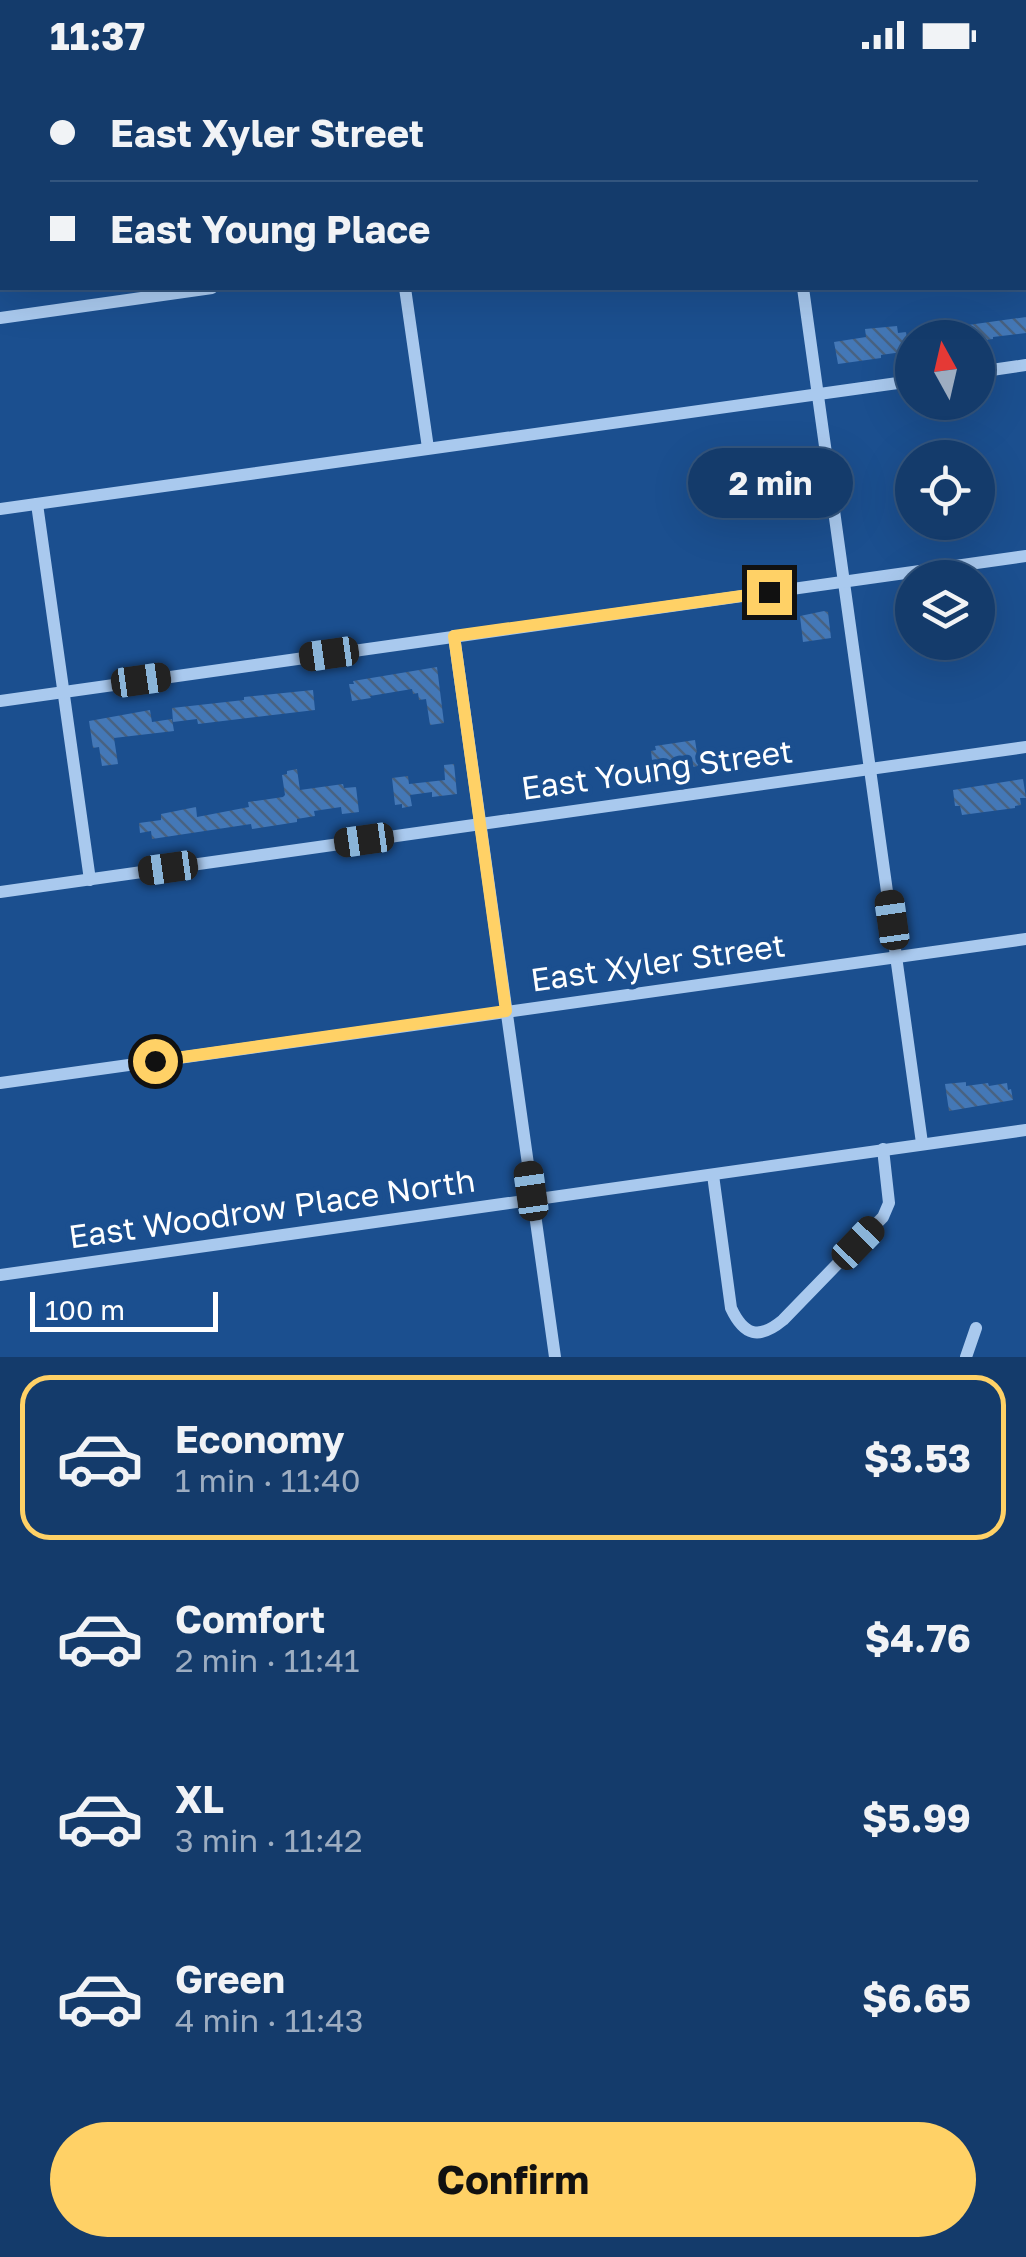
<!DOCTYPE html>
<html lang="en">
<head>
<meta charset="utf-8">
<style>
	body { margin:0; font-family:"Golos Text",sans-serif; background:#1d4271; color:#f1f3f6; height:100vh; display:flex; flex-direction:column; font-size:38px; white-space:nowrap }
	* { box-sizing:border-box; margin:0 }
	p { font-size:32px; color:#9dadc1 }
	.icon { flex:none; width:55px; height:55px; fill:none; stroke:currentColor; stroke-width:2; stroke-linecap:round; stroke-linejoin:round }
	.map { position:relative; height:1287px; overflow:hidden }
	.side { display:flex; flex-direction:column; background:#143b6b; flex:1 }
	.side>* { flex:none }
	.hud { position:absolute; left:0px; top:0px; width:1028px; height:220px; box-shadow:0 10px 40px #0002,0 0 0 2px #33557e; display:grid; align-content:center; height:220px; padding:0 50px; background:#143b6b }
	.needle { width:65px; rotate:352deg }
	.fabs { position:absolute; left:895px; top:250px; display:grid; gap:20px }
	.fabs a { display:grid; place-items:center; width:100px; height:100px; border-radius:50%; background:#143b6b; box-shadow:0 10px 40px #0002,0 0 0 2px #33557e; font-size:50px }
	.scale { position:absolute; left:30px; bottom:25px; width:188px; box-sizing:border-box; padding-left:10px; border:5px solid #fff; border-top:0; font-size:28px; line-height:35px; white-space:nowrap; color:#fff; -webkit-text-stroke:8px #1b4f8f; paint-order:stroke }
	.end { position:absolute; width:45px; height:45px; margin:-22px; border:12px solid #ffd166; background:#111; box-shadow:0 0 0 5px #111 }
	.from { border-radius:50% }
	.bubble { position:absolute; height:70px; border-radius:35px; background:#143b6b; box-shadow:0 10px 40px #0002,0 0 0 2px #33557e; font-size:32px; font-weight:700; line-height:70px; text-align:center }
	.car { position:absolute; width:30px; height:60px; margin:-30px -15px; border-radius:12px; box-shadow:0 0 8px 2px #0007; background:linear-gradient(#222 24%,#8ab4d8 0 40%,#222 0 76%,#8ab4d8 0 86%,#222 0) }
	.hud b { display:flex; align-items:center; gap:35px; height:95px; font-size:38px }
	.hud b+b { border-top:2px solid #33557e }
	.hud i { width:25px; height:25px; background:#f1f3f6 }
	ul { padding:18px 0 0; list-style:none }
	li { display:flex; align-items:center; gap:30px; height:165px; margin:0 20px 15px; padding:0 30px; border:5px solid transparent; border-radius:30px }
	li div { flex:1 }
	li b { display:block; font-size:38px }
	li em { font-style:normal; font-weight:700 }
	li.on { border-color:#ffd166 }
	li>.icon { width:90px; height:90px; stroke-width:1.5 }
	.primary-button { display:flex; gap:20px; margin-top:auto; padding:20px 50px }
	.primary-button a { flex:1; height:115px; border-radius:60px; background:#ffd166; color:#111; font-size:40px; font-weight:700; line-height:115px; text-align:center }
	.status { display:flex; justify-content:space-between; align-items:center; height:70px; padding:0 50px; background:#143b6b; direction:ltr }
	.status svg { height:28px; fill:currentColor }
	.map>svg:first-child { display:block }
	.building { fill:url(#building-back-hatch) }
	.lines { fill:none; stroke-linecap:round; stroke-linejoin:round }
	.minor { stroke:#a9c9ee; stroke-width:12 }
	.major { stroke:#f0f6ff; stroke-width:15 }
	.route { stroke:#ffd166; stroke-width:12 }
	.labels { text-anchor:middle; stroke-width:10; stroke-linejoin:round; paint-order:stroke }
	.street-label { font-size:32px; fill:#fff; stroke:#1b4f8f }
</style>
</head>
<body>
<div class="status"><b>11:37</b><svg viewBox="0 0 49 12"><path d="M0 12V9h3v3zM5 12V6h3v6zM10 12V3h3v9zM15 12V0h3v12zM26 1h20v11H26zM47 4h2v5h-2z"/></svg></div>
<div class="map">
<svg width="1026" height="1287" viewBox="0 0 1026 1287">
	<defs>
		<pattern id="building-back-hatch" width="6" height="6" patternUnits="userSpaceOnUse" patternTransform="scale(2.5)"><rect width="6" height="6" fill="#4478b7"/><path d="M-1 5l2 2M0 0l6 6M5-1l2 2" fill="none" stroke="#486282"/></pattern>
	</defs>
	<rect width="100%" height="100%" fill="#1b4f8f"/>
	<!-- building -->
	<g class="building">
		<polygon points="1026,247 1026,263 993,267 993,269 978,271 978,268 918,268 917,258 956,253 956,256 961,256"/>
		<polygon points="897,256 898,263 906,262 909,281 881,285 881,288 838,294 834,272 866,267 865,259"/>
		<polygon points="824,541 828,542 831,568 803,572 800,546"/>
		<polygon points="437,597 444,653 430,655 426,629 419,630 418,623 413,624 412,619 370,626 371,628 352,631 349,614 354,614 353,611"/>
		<polygon points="313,620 315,640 198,654 197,649 173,652 172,638 244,630 244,627"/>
		<polygon points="150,640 152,652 172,649 174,661 114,668 118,694 102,696 99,677 93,678 89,651"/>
		<polygon points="695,670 699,696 660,702 660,698 653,699 651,681 656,680 655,676"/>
		<polygon points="454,694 457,724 432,727 432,722 410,725 412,736 402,738 402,734 395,735 392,708 408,706 409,714 445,710 444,695"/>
		<polygon points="297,699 300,720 343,714 344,718 356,717 359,742 342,744 341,737 314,741 315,746 297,749 297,752 252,759 251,754 152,769 151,761 140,763 139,753 161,750 161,744 196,737 197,747 249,737 248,732 283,727 285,725 282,705 287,704 287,701"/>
		<polygon points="1023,709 1026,728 1020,728 1021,735 1015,736 1015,738 962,745 960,736 955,736 953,720"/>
		<polygon points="966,1012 966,1016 988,1013 989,1016 1007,1013 1008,1020 1011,1019 1013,1030 949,1041 945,1014"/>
	</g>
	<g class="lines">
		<!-- minor -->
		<g class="minor">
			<polyline points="405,218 428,378"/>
			<polyline points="803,218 922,1073"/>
			<polyline points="0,248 212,218"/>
			<polyline points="978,302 1026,295"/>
			<polyline points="37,434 90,810"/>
			<polyline points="0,439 912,311"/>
			<polyline points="454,566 555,1287"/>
			<polyline points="0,631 1026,486"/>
			<polyline points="0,822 1026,677"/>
			<polyline points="0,1013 1026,869"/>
			<path d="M713,1105L731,1238C744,1266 759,1270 783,1250L883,1147L889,1133L883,1079"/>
			<polyline points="0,1205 1026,1060"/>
			<polyline points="966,1287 976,1258"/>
		</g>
		<!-- major -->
		<g class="major">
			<polyline points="379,2 395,0"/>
			<polyline points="0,56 2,56"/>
		</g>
	</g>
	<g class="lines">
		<!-- route -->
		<polyline class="route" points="155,991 506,941 454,566 769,522"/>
	</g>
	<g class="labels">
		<!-- street labels -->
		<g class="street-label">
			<text transform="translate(657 700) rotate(-8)" y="11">East Young Street</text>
			<text transform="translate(658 893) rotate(-8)" y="11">East Xyler Street</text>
			<text transform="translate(272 1139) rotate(-8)" y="11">East Woodrow Place North</text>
		</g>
	</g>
</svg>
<div class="fabs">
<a><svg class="needle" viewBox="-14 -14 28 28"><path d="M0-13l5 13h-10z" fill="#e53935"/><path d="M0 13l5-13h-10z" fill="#9dadc1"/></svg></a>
<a><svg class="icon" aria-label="locate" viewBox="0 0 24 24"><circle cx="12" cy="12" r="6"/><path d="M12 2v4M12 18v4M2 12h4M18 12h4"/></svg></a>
<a><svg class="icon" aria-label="layers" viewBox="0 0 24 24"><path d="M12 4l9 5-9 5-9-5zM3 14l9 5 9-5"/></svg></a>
</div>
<div class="scale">100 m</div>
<i class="end from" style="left:155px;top:991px"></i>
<i class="end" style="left:769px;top:522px"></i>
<div class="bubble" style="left:688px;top:378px;width:165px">2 min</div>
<i class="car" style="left:329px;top:584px;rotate:262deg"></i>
<i class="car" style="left:141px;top:610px;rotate:82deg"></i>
<i class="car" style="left:364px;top:770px;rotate:262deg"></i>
<i class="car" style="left:168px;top:798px;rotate:262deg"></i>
<i class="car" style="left:892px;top:850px;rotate:352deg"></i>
<i class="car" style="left:531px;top:1121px;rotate:352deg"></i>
<i class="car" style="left:858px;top:1173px;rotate:44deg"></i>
<div class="hud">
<b><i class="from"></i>East Xyler Street</b>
<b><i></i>East Young Place</b>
</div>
</div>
<section class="side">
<ul>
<li class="on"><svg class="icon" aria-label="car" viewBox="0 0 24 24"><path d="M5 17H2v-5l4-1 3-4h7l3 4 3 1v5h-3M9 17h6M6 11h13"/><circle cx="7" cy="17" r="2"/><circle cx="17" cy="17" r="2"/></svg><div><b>Economy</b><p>1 min · 11:40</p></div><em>$3.53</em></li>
<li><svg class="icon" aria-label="car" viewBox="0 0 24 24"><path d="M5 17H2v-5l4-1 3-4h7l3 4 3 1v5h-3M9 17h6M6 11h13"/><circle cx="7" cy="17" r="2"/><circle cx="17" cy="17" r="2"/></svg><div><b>Comfort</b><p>2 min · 11:41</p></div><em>$4.76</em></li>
<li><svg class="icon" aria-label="car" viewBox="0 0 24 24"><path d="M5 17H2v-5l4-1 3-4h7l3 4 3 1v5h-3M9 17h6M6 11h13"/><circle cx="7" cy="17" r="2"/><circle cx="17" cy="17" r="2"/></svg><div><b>XL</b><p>3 min · 11:42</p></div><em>$5.99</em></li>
<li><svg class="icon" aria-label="car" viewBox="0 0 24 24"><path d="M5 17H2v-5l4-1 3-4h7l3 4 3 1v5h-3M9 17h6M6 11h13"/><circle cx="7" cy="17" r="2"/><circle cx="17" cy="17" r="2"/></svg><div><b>Green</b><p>4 min · 11:43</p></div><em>$6.65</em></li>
</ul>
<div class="primary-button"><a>Confirm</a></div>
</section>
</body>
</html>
